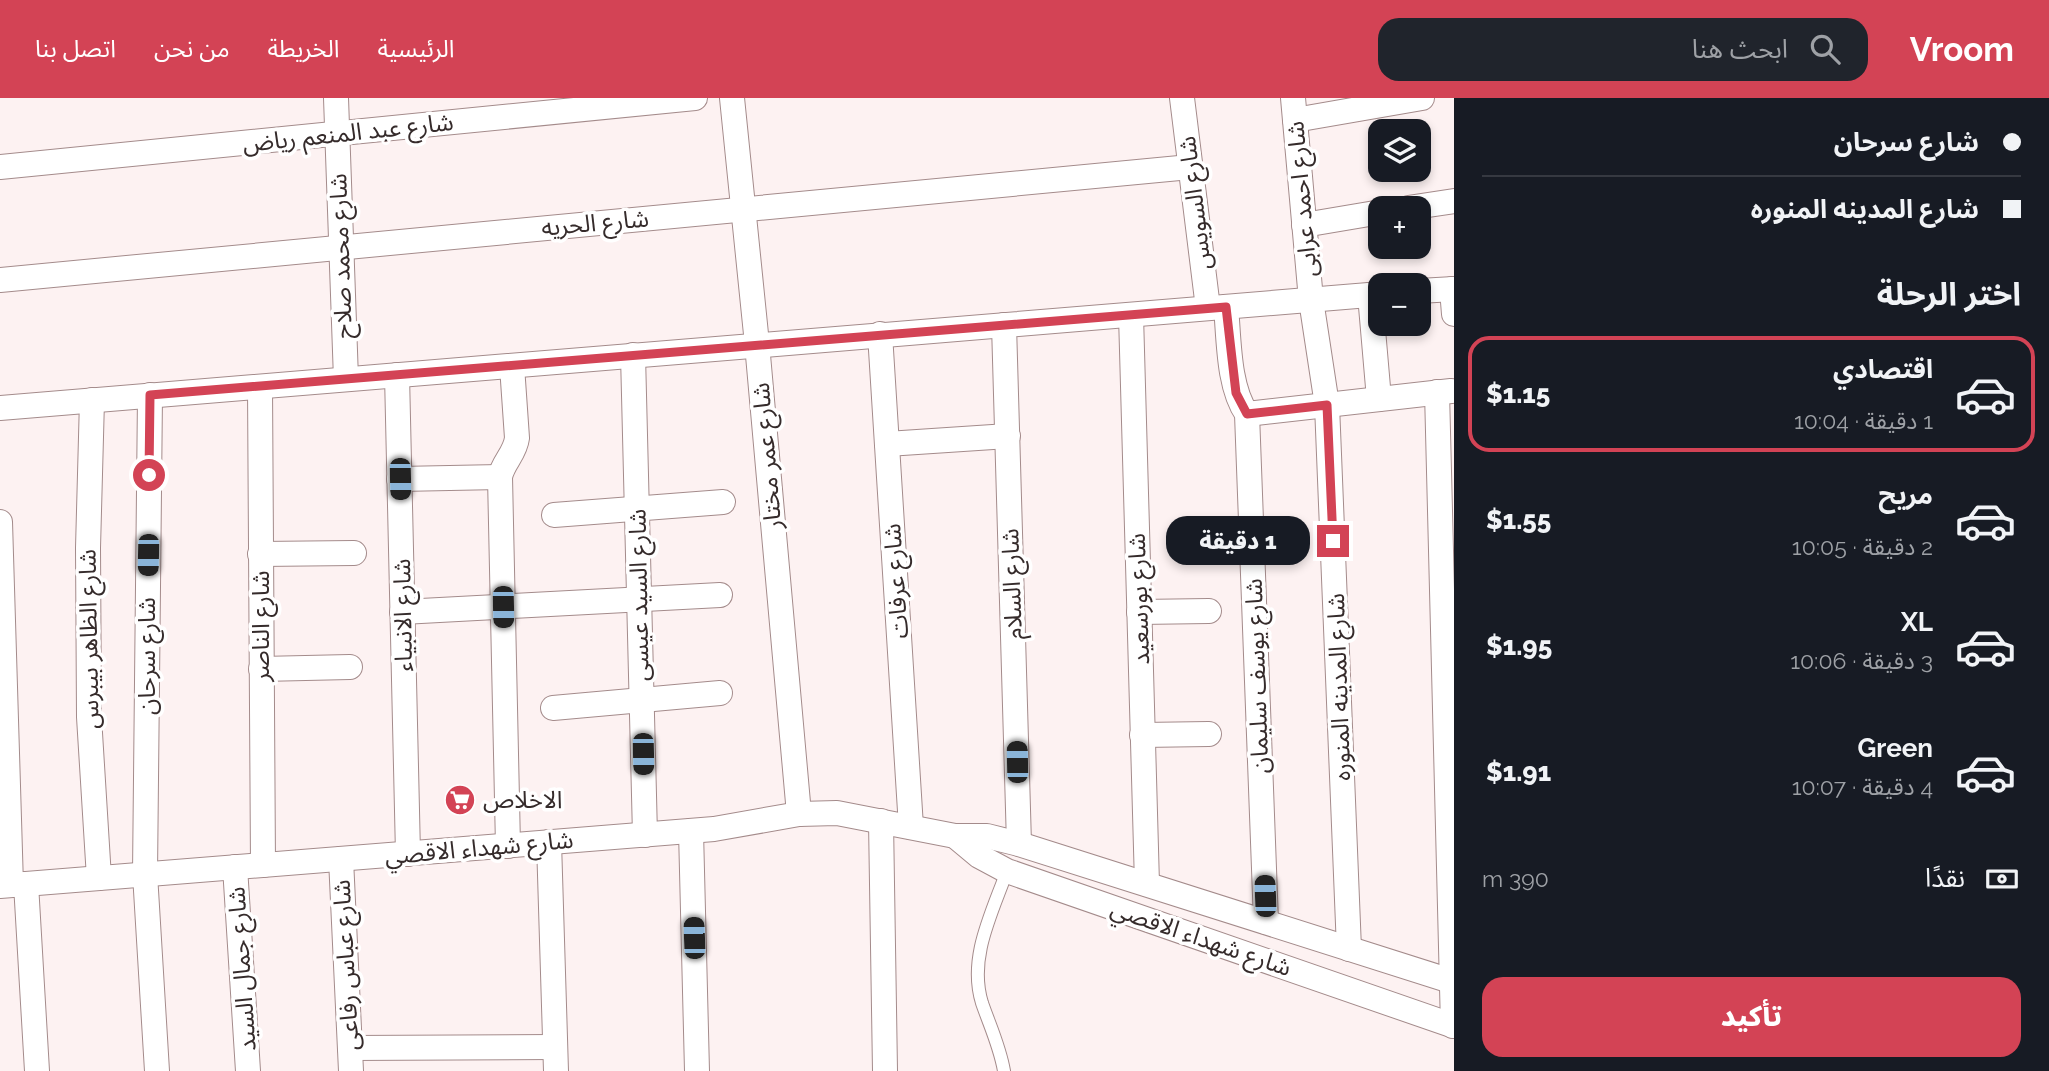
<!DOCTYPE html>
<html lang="ar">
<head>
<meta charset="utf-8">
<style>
	body { margin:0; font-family:Raleway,"Noto Sans Arabic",sans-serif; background:#20242c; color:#f1f3f6; direction:rtl; height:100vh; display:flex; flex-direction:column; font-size:26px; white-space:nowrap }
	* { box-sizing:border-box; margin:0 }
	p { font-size:23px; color:#9ea1a6 }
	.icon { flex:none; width:38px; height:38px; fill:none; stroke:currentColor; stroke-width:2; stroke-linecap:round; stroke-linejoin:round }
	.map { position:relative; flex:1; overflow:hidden; direction:ltr }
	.details { display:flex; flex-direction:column; background:#171b24; width:595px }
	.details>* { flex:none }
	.banner { display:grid; align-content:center; height:154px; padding:0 28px; background:#171b24 }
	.fabs { position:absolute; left:1368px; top:21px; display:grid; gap:14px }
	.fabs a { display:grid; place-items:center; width:63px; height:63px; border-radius:14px; background:#171b24; box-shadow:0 4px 10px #0003; font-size:35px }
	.end { position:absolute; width:32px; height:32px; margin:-16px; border:9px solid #d34355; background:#fff; box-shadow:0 0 0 4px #fff }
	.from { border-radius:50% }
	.bubble { position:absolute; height:49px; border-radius:21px; background:#171b24; box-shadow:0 4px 10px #0003; font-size:23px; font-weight:800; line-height:49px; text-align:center; direction:rtl }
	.car { position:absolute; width:21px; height:42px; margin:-21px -10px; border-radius:9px; box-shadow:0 0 5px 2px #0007; background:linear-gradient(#222 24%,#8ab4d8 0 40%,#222 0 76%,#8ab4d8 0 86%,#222 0) }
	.banner b { display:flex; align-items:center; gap:24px; height:66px; font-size:26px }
	.banner b+b { border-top:2px solid #363941 }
	.banner i { width:18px; height:18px; background:#f1f3f6 }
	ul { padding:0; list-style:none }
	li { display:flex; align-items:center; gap:21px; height:116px; margin:0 14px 10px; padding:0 14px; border:4px solid transparent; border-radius:21px }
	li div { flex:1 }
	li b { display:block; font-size:26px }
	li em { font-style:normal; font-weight:800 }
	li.active { border-color:#d34355 }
	li>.icon { width:63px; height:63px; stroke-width:1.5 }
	h2 { padding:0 28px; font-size:32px; line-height:84px }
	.pay { display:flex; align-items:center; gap:18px; height:77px; padding:0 28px; font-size:26px }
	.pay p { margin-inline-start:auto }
	.action { display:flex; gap:14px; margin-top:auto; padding:14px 28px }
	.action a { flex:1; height:80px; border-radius:21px; background:#d34355; color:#fff; font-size:28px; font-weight:800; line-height:80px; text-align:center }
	header { display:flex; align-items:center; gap:42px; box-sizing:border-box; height:98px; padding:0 35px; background:#d34355; color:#fff }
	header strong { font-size:33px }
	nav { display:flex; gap:38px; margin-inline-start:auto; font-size:24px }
	.search { width:490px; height:63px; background:#20242c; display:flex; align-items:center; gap:18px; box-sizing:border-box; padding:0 24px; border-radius:21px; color:#9ea1a6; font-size:26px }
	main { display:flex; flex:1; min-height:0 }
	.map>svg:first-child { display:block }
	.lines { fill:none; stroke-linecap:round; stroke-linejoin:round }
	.service-casing { stroke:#a48b8b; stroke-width:14 }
	.minor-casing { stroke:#a48b8b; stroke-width:26 }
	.service { stroke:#fff; stroke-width:12 }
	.minor { stroke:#fff; stroke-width:24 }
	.route { stroke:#d34355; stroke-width:9 }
	.labels { text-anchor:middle; stroke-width:7; stroke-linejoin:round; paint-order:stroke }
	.street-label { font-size:24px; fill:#352b2b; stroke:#fff }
	.poi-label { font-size:24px; fill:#352b2b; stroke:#fff; text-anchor:start }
</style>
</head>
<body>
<header>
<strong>Vroom</strong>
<div class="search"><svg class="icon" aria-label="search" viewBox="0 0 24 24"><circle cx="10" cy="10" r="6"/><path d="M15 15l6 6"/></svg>ابحث هنا</div>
<nav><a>الرئيسية</a><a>الخريطة</a><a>من نحن</a><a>اتصل بنا</a></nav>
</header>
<main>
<section class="details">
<div class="banner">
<b><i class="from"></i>شارع سرحان</b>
<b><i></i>شارع المدينه المنوره</b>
</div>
<h2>اختر الرحلة</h2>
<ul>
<li class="active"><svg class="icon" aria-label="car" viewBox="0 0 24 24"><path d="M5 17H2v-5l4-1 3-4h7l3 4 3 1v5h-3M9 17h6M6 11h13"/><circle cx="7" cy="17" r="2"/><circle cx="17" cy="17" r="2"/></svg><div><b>اقتصادي</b><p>1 دقيقة · 10:04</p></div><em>$1.15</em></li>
<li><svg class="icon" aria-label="car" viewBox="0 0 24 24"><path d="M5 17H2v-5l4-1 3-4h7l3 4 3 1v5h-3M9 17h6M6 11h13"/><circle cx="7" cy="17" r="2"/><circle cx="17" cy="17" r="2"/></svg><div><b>مريح</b><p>2 دقيقة · 10:05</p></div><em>$1.55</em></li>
<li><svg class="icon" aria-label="car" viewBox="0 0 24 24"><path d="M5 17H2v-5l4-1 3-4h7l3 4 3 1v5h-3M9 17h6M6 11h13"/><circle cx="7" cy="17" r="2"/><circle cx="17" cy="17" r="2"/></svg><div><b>XL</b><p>3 دقيقة · 10:06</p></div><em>$1.95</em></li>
<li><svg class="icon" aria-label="car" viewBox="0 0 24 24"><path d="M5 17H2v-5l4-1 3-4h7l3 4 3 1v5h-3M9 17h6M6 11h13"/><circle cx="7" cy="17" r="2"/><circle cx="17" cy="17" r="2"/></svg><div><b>Green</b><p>4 دقيقة · 10:07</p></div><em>$1.91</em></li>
</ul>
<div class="pay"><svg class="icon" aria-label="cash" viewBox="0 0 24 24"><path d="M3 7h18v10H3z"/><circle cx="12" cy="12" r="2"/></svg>نقدًا<p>390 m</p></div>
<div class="action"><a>تأكيد</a></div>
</section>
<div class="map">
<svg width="1454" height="973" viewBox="0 0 1454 973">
	<rect width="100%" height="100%" fill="#fdf2f2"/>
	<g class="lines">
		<!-- service casing -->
		<g class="service-casing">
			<path id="service" d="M1004,973C1000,949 990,928 982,905C968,860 992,815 1007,773"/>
		</g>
		<!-- minor casing -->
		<g class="minor-casing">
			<g id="minor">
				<polyline points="336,0 346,281"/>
				<polyline points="732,0 757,246 799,716"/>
				<polyline points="1182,0 1208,210"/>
				<polyline points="1293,0 1311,202 1327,307 1349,851"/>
				<polyline points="1295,22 1422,0"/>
				<polyline points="0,69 695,0"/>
				<polyline points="1408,110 1454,103"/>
				<polyline points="1304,127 1381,114"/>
				<polyline points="0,182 1190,69"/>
				<polyline points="1452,191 1454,216"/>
				<polyline points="1419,193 1454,191"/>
				<polyline points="1370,197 1379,301"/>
				<path d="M1226,209C1229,241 1228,289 1247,316L1266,824"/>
				<polyline points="1131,217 1147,786"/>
				<polyline points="1004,227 1019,746"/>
				<polyline points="880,236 911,729"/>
				<polyline points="633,257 645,737"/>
				<polyline points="397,277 408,756"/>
				<polyline points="260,289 263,767"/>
				<polyline points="1437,294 1453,928"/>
				<polyline points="150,297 145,776 157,973"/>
				<polyline points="92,302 88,450 89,619 99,780"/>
				<polyline points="0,310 1381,196"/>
				<polyline points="1247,316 1451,293"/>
				<polyline points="887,346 1008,338"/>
				<polyline points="399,381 500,379"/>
				<polyline points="554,417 723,404"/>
				<polyline points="0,424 11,787"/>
				<polyline points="260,456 354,455"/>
				<polyline points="402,514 720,497"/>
				<polyline points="1139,514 1209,513"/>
				<polyline points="261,571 350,569"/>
				<polyline points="553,610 720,595"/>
				<polyline points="1142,637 1209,636"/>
				<polyline points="881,723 885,973"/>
				<polyline points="691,733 697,973"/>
				<polyline points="955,738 979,758 1007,773 1454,928"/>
				<polyline points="549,744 556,973"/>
				<path d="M508,748L500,379C503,364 515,356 517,340L512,268"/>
				<polyline points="341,761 351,973"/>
				<polyline points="235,769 248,973"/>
				<polyline points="26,786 37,973"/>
				<polyline points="0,788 714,731 799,716 837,715 955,738 987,738 1019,746 1454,884"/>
				<polyline points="350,950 555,949"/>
			</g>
		</g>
		<!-- service -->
		<use href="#service" class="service"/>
		<!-- minor -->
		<use href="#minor" class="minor"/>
	</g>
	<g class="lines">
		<!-- route -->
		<polyline class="route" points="149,377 150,297 1226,209 1236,295 1247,316 1327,307 1333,443"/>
	</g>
	<!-- icons -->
	<defs>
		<g id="supermarket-disc" transform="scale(1.575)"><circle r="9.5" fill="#d34355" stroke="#fff"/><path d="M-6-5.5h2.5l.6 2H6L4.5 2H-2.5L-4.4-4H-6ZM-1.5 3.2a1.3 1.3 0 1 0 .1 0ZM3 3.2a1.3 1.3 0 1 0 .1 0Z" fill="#fff"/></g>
	</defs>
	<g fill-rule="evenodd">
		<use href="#supermarket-disc" x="460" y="702"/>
	</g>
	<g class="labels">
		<!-- street labels -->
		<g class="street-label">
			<text transform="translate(348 35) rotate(-6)" y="8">شارع عبد المنعم رياض</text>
			<text transform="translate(1302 101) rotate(-95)" y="8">شارع احمد عرابى</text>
			<text transform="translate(1195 105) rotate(-97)" y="8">شارع السويس</text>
			<text transform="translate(595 125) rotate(-5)" y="8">شارع الحريه</text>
			<text transform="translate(341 158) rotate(-92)" y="8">شارع محمد صلاح</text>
			<text transform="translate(767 358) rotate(-95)" y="8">شارع عمر مختار</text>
			<text transform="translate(896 483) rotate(-94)" y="8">شارع عرفات</text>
			<text transform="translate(1012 486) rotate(-92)" y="8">شارع السلام</text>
			<text transform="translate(639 497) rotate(-91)" y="8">شارع السيد عيسى</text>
			<text transform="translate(1139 501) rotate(-92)" y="8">شارع بورسعيد</text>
			<text transform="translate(403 517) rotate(-91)" y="8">شارع الانبياء</text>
			<text transform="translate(261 528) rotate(-90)" y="8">شارع الناصر</text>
			<text transform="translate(89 541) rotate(-91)" y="8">شارع الظاهر بيبرس</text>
			<text transform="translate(147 558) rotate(-90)" y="8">شارع سرحان</text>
			<text transform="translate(1257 578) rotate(-92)" y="8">شارع يوسف سليمان</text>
			<text transform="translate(1339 589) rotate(-92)" y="8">شارع المدينه المنوره</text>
			<text transform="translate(479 750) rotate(-5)" y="8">شارع شهداء الاقصي</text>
			<text transform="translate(1201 840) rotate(19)" y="8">شارع شهداء الاقصي</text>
			<text transform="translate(346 867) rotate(-93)" y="8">شارع عباس رفاعى</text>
			<text transform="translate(242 871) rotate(-94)" y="8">شارع جمال السيد</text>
		</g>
		<!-- poi labels -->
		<g class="poi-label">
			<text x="483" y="710">الاخلاص</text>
		</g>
	</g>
</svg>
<div class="fabs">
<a><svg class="icon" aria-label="layers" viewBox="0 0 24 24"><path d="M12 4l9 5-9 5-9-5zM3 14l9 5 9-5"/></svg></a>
<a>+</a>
<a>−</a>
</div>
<i class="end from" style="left:149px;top:377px"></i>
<i class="end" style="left:1333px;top:443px"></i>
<div class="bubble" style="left:1166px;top:418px;width:144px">1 دقيقة</div>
<i class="car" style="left:400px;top:381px;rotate:179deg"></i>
<i class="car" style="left:148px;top:457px;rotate:181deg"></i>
<i class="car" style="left:503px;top:509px;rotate:179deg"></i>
<i class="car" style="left:643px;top:656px;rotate:179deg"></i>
<i class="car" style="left:1017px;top:664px;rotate:359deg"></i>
<i class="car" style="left:1265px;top:798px;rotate:358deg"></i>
<i class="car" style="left:694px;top:840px;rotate:358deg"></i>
</div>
</main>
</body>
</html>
